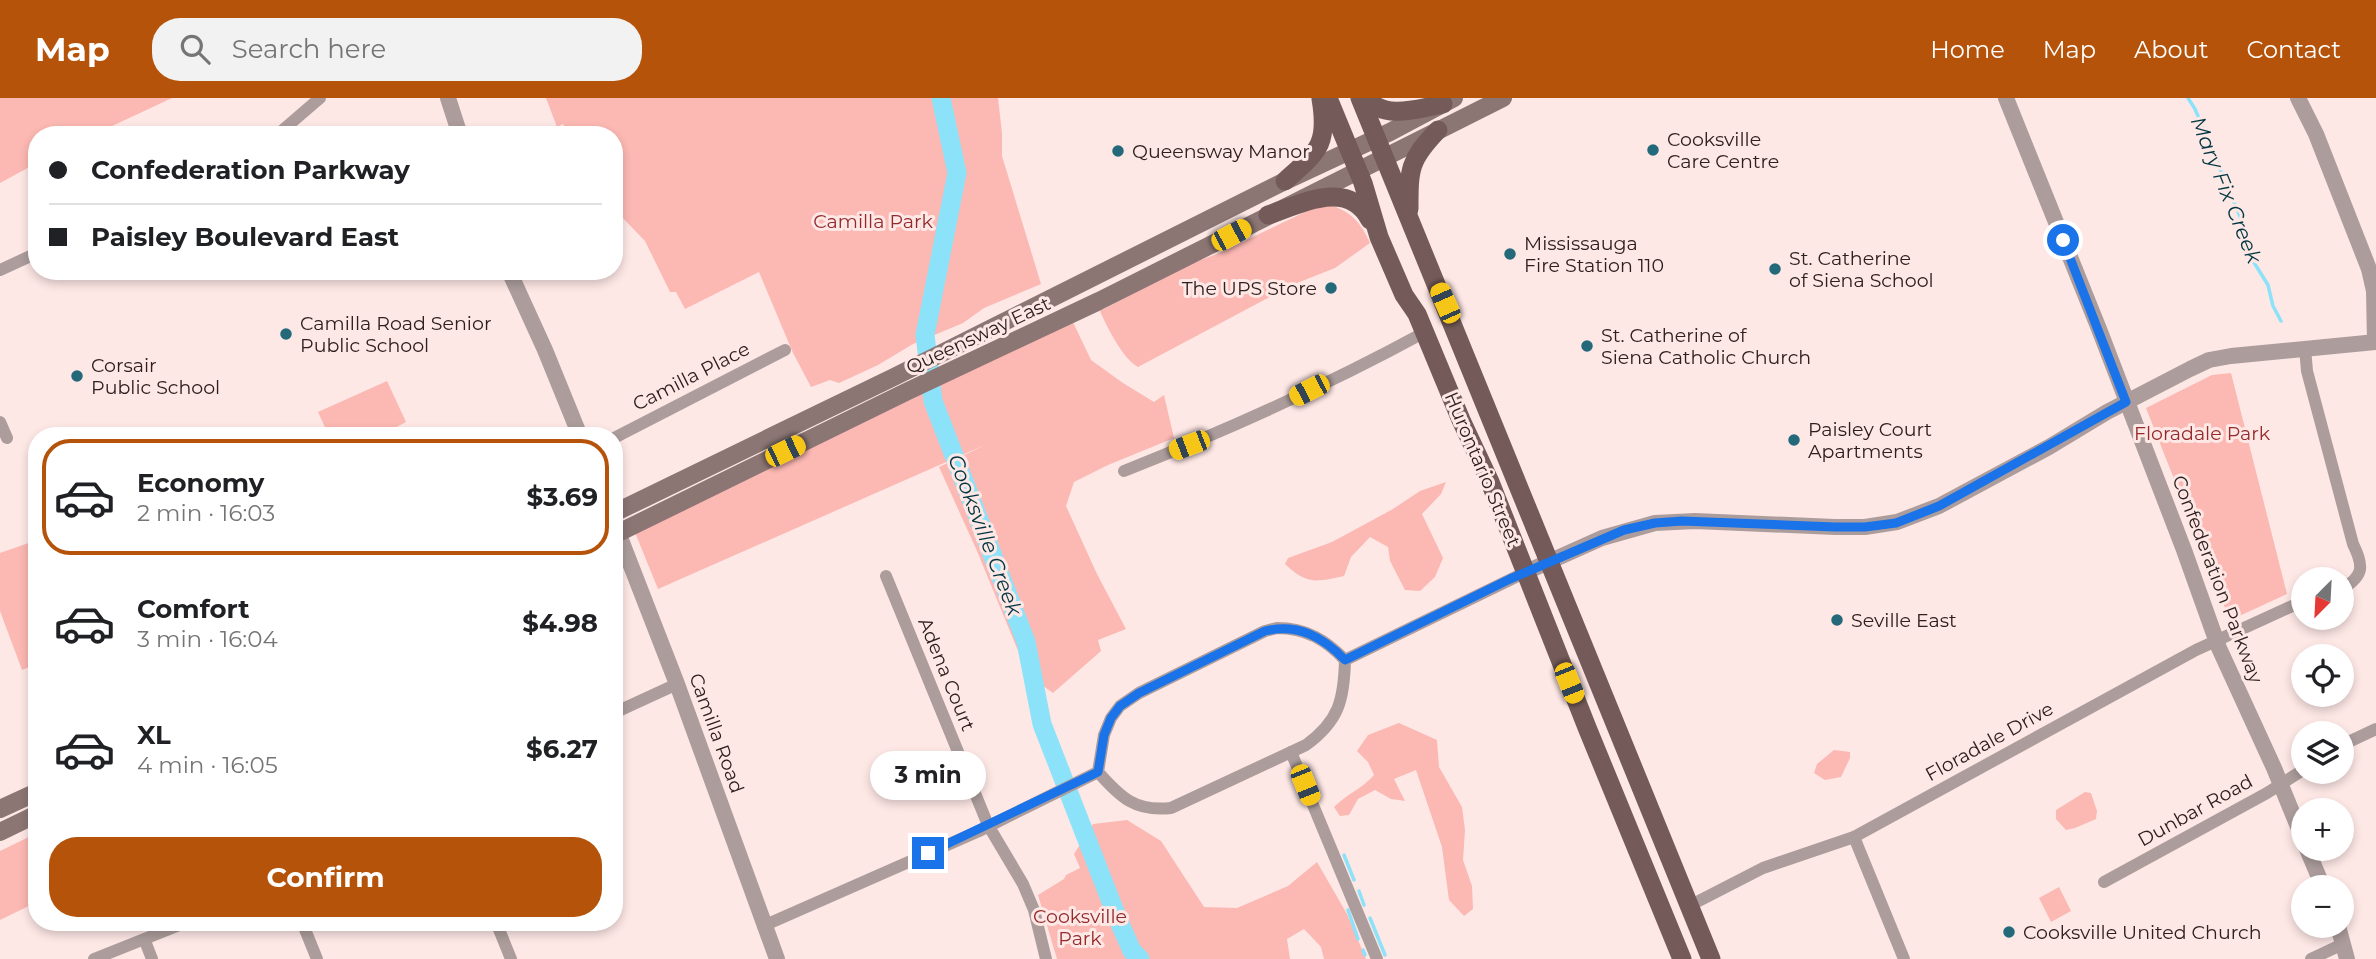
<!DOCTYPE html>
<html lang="en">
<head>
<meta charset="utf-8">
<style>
	body { margin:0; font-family:Montserrat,sans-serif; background:#f2f2f2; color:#202124; height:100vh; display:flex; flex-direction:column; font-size:26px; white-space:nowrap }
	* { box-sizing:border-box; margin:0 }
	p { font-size:23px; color:#757577 }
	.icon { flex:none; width:38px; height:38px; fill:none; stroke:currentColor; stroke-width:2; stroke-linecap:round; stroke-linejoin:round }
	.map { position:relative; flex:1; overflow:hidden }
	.drawer { position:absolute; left:28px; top:329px; width:595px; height:504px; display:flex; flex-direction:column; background:#fff; border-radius:28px; box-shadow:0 4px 10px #0003 }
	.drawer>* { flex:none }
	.banner { position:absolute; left:28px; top:28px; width:595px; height:154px; border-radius:28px; box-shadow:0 4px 10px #0003; display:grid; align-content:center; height:154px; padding:0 21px; background:#fff }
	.needle { width:46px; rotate:204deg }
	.controls { position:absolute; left:2291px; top:469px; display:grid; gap:14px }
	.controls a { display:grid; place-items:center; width:63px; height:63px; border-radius:50%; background:#fff; box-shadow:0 4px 10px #0003; font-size:35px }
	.end { position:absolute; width:32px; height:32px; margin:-16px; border:9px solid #1a73e8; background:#fff; box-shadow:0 0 0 4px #fff }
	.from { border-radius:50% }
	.bubble { position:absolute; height:49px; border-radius:24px; background:#fff; box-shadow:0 4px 10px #0003; font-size:23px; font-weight:700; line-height:49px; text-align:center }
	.car { position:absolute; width:21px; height:42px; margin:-21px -10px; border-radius:9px; box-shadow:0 0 5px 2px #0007; background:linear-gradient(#f5c518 24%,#345 0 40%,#f5c518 0 76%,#345 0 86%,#f5c518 0) }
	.banner b { display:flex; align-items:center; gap:24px; height:66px; font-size:26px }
	.banner b+b { border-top:2px solid #e0e0e0 }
	.banner i { width:18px; height:18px; background:#202124 }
	ul { padding:12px 0 0; list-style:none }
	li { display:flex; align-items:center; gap:21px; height:116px; margin:0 14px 10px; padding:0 7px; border:4px solid transparent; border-radius:28px }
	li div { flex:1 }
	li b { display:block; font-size:26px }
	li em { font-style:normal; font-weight:700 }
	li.selected { border-color:#b45309 }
	li>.icon { width:63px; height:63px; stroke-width:1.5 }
	.button { display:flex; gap:14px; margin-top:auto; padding:14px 21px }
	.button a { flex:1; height:80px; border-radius:28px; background:#b45309; color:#fff; font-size:28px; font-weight:700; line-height:80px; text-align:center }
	header { display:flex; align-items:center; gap:42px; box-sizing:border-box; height:98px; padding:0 35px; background:#b45309; color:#fff }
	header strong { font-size:33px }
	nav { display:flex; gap:38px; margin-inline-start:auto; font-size:24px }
	.search { width:490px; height:63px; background:#f2f2f2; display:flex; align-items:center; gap:18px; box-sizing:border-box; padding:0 24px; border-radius:28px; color:#757577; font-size:26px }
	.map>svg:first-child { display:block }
	.green { fill:#fcb8b3 }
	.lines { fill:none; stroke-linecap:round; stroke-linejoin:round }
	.stream { stroke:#8ce2f9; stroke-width:3.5 }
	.river { stroke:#8ce2f9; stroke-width:19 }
	.minor { stroke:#ac9d9c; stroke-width:12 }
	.tertiary { stroke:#ac9d9c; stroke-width:16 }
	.secondary { stroke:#8c7674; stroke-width:18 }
	.primary { stroke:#745b59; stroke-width:19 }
	.route { stroke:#1a73e8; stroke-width:9 }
	.poi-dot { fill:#246979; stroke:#fee8e6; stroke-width:2.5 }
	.labels { text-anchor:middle; stroke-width:6; stroke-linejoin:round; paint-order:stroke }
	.poi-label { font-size:19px; fill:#2d201f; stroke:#fee8e6; text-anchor:start }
	.park-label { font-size:19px; fill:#942a2c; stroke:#fee8e6 }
	.street-label { font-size:19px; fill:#2d201f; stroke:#fee8e6 }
	.water-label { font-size:21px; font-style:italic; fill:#003641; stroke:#fee8e6 }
</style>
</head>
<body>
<header>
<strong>Map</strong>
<div class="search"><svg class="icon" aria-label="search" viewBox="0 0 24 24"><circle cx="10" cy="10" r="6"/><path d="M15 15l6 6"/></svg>Search here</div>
<nav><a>Home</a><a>Map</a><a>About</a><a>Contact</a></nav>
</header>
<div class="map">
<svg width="2376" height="861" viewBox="0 0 2376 861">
	<rect width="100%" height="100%" fill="#fee8e6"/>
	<!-- green -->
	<g class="green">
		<polygon points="0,0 172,0 93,37 37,37 37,65 0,85"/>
		<polygon points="546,0 998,0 1002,35 1002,58 1041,186 984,210 963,225 913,246 878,267 839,285 830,282 811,289 793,255 759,174 685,211 676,194 670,194 645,143 618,115 614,116 614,37 569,37 563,26 557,29"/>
		<path d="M1330,107C1352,114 1361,125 1370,145L1335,170L1292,187L1138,269C1123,261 1107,229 1100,213L1187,167L1222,154L1309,112Z"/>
		<polygon points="1071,220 1091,262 1123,285 1154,304 1164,297 1174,340 1108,367 1074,384 1066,408 1097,476 1126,531 1098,542 1101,553 1053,595 1028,577 977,453 939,369 987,346 658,491 634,432"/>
		<polygon points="2231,275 2287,496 2237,519 2227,515 2146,310 2212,277"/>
		<polygon points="387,283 406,324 387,334 404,338 329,338 318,314"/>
		<path d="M1446,384L1441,396L1422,416L1443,460L1435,479L1420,493L1405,492L1390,463L1388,449L1370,439L1351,459L1344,478C1316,484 1307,487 1285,466L1288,460L1332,444L1393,411L1420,393Z"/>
		<polygon points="37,442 37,566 22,572 0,513 0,455"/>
		<path d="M1399,625L1437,642L1439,669L1462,709L1465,732L1463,762L1472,788L1473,811L1464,818L1449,802L1442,749L1416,672L1394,681L1405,703L1391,701L1375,692L1358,701L1349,717L1340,718L1334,709C1347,696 1363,690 1374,677L1368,664L1357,653L1368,637Z"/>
		<polygon points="1834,652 1850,654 1850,660 1841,679 1825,682 1814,675 1817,666"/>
		<polygon points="2085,694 2091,695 2097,713 2096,721 2075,730 2066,732 2056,721 2056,712"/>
		<polygon points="1127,722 1161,743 1204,809 1237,810 1288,788 1317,764 1347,816 1366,861 1324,861 1321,849 1304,831 1287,841 1290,861 1057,861 1038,797 1064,781 1066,777 1080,770 1074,756 1093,726"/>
		<polygon points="37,735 37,804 0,822 0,753"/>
		<polygon points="2059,789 2071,813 2051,824 2039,800"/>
	</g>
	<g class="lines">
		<!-- stream -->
		<g class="stream">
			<polyline points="2188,0 2195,11 2244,128 2250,158 2268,187 2273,208 2281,223"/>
			<polyline points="1344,757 1354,782"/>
			<polyline points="1359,793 1364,807"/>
			<polyline points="1348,812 1358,841"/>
			<polyline points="1370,820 1385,857"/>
			<polyline points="1363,852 1365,857"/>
		</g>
		<!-- river -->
		<polyline class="river" points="941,0 957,75 925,237 933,303 1026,544 1042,626 1117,819 1132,853 1140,861"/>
		<!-- minor -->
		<g class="minor">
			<polyline points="277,37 320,0"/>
			<polyline points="0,172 37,155"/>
			<path d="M2305,250L2307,273L2353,446C2364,468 2364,478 2342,491"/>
			<polyline points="0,324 7,340"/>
			<polyline points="614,340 785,252"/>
			<path d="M1124,373C1227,332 1328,287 1425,234"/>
			<polyline points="886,478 988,727 1023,786 1034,812 1046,861"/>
			<path d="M1277,530C1306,530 1326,542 1345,562C1344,602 1339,623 1306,647L1171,710C1135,714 1120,699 1098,674L1104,637L1111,620L1120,608L1139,595L1265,533Z"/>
			<polyline points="1345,562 1526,474"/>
			<polyline points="614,615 677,586"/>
			<polyline points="2342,647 2376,631"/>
			<polyline points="1291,654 1377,861"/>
			<polyline points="1854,739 1904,861"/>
			<polyline points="2104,784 2267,695 2303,672"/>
			<polyline points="1689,808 1763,770 1854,739 2196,552 2303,503"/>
			<polyline points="302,824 317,861"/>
			<polyline points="496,824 511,861"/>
			<polyline points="763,828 979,733 1098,674"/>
			<polyline points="145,843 152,861"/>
			<polyline points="94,861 187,824"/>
			<polyline points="2311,861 2343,846"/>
		</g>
		<!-- tertiary -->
		<g class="tertiary">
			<polyline points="448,0 460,37"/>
			<polyline points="2006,0 2099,231 2184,452 2219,550 2274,670 2303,741"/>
			<polyline points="2298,0 2316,36 2369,171 2374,193 2375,244"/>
			<polyline points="509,173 545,252 580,338"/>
			<polyline points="614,424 677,586 777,861"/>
			<polyline points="1526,474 1602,440 1655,425 1695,423 1835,429 1865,429 1897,424 1939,408 2049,349 2107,314 2190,271 2209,262 2231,258 2376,244"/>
			<polyline points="2307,751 2323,789"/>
			<polyline points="2338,828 2347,861"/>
		</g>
		<!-- secondary -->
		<g class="secondary">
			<polyline points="614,415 894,279 1285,83 1390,34 1454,0"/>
			<polyline points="614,437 908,293 1099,203 1503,0"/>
			<polyline points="0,711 37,694"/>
			<polyline points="0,734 37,716"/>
		</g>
		<!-- primary -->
		<g class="primary">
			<polyline points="1328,0 1363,85 1379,139 1404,197 1417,216 1461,322 1490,384 1588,632 1682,861"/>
			<polyline points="1360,0 1711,861"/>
			<path d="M1367,0C1384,23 1420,10 1443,6"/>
			<path d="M1285,83C1317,54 1329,48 1321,1"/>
			<path d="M1409,111C1409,71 1409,62 1438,32"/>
			<path d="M1268,117C1301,106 1349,80 1370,122"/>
		</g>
	</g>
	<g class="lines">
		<!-- route -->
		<path class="route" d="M928,755L1098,674L1104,637L1111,620L1120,608L1139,595L1265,533C1298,525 1323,539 1345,562L1510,481L1624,432L1655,425L1682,423L1835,429H1865L1896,425L1939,408L2126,304L2063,142"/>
	</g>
	<!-- markers -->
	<g class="poi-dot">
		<circle cx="1653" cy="52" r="7"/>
		<circle cx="1118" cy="53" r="7"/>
		<circle cx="1510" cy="156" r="7"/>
		<circle cx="1775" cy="171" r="7"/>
		<circle cx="1331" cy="190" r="7"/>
		<circle cx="286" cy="236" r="7"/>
		<circle cx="1587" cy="248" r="7"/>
		<circle cx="77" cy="278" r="7"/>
		<circle cx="1794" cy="342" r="7"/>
		<circle cx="1837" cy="522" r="7"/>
		<circle cx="2009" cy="834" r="7"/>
	</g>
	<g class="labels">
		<!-- poi labels -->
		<g class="poi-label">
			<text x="1667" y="48">Cooksville<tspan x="1667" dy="22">Care Centre</tspan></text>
			<text x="1132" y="60">Queensway Manor</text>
			<text x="1524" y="152">Mississauga<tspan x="1524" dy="22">Fire Station 110</tspan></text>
			<text x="1789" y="167">St. Catherine<tspan x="1789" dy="22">of Siena School</tspan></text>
			<text x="1317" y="197" text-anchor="end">The UPS Store</text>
			<text x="300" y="232">Camilla Road Senior<tspan x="300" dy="22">Public School</tspan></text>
			<text x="1601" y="244">St. Catherine of<tspan x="1601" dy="22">Siena Catholic Church</tspan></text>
			<text x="91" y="274">Corsair<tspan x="91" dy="22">Public School</tspan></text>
			<text x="1808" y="338">Paisley Court<tspan x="1808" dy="22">Apartments</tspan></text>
			<text x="1851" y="529">Seville East</text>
			<text x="2023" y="841">Cooksville United Church</text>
		</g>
		<!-- park labels -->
		<g class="park-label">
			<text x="873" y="130">Camilla Park</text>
			<text x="2202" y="342">Floradale Park</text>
			<text x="1080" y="825">Cooksville<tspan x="1080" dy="22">Park</tspan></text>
		</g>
		<!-- street labels -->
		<g class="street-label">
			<text transform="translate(978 237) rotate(-25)" y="7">Queensway East</text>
			<text transform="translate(691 278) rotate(-27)" y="7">Camilla Place</text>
			<text transform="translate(1483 371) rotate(67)" y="7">Hurontario Street</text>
			<text transform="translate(2218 481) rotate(69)" y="7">Confederation Parkway</text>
			<text transform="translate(947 576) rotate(68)" y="7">Adena Court</text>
			<text transform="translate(717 635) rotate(70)" y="7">Camilla Road</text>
			<text transform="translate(1989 643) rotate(-29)" y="7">Floradale Drive</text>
			<text transform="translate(2195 712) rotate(-29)" y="7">Dunbar Road</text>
		</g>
		<!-- water labels -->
		<g class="water-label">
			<text transform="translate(2226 92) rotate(68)" y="7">Mary Fix Creek</text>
			<text transform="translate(985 437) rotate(69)" y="7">Cooksville Creek</text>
		</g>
	</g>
</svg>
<div class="controls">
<a><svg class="needle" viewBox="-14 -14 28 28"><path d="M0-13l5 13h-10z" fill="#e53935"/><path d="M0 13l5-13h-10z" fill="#757577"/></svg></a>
<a><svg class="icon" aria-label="locate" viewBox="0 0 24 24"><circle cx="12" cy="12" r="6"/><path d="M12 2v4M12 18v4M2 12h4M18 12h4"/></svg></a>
<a><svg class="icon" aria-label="layers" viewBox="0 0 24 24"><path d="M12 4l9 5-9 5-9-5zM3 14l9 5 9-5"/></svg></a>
<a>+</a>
<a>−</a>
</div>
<i class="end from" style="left:2063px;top:142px"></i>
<i class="end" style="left:928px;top:755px"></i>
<div class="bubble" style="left:870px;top:653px;width:116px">3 min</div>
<i class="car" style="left:1231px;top:137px;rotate:62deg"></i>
<i class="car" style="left:1445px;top:205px;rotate:336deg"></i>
<i class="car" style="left:1309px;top:292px;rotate:243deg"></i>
<i class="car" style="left:1189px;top:347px;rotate:249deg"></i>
<i class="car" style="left:785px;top:353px;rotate:64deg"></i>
<i class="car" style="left:1569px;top:585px;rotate:158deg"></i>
<i class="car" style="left:1305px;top:687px;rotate:158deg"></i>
<div class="banner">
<b><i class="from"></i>Confederation Parkway</b>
<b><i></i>Paisley Boulevard East</b>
</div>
<section class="drawer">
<ul>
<li class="selected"><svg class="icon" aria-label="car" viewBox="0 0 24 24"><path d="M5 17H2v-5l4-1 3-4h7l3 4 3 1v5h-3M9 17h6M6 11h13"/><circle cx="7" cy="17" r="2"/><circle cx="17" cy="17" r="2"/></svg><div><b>Economy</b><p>2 min · 16:03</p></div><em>$3.69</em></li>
<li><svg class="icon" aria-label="car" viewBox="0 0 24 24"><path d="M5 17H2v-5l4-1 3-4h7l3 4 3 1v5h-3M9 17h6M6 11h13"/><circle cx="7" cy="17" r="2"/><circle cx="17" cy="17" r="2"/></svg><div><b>Comfort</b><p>3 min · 16:04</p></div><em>$4.98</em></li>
<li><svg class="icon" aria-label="car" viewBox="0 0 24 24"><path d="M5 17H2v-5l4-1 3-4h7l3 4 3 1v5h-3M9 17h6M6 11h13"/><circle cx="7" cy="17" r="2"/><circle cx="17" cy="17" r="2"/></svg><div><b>XL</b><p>4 min · 16:05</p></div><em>$6.27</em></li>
</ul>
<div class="button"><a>Confirm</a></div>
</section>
</div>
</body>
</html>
